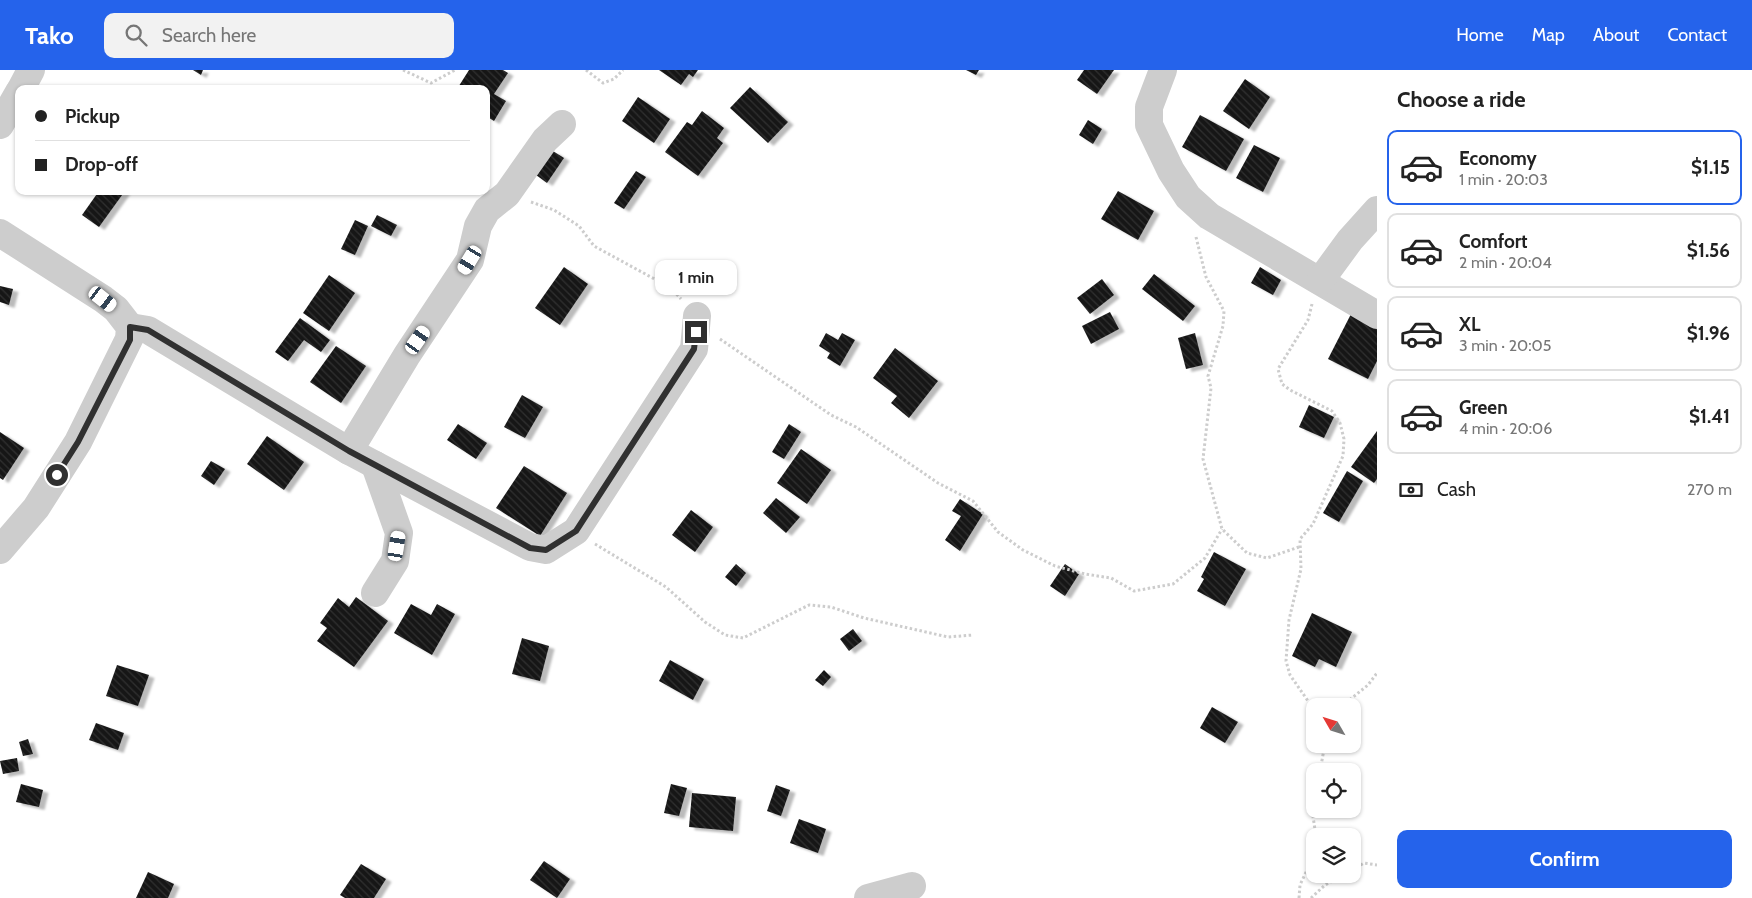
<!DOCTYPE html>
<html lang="en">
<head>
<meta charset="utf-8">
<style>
	body { margin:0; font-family:Cabin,sans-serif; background:#f2f2f2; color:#222; height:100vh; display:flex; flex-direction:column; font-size:19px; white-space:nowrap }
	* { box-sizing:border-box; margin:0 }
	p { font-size:16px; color:#767676 }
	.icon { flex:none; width:28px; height:28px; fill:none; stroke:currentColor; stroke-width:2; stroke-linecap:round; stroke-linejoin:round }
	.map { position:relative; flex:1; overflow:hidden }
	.sheet { display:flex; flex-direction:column; background:#fff; width:375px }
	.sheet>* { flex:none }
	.guide { position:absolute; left:15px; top:15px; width:475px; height:110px; border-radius:10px; box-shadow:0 1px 4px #0004; display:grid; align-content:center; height:110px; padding:0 20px; background:#fff }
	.needle { width:32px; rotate:309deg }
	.fabs { position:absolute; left:1306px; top:628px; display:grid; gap:10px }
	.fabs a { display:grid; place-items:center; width:55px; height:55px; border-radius:10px; background:#fff; box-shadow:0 1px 4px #0004; font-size:25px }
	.end { position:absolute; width:22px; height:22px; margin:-11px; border:6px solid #303030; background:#fff; box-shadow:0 0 0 2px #fff }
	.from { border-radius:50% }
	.bubble { position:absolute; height:35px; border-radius:10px; background:#fff; box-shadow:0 1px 4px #0004; font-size:16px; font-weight:700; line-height:35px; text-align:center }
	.car { position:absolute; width:15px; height:30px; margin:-15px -8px; border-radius:6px; box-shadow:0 0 4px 1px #0007; background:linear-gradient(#fff 24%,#345 0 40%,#fff 0 76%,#345 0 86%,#fff 0) }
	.guide b { display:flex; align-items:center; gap:18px; height:48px; font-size:19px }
	.guide b+b { border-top:1px solid #e0e0e0 }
	.guide i { width:12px; height:12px; background:#222 }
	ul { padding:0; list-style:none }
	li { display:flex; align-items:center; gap:15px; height:75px; margin:0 10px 8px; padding:0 10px; border:2px solid #e0e0e0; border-radius:10px }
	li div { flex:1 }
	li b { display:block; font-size:19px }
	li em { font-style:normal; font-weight:700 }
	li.selected { border-color:#2563eb }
	li>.icon { width:45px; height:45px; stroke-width:1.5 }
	h2 { padding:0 20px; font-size:22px; line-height:60px }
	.pay { display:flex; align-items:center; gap:12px; height:55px; padding:0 20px; font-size:19px }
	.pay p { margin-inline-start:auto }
	.action { display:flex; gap:10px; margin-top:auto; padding:10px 20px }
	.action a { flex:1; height:58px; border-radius:10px; background:#2563eb; color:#fff; font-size:20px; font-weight:700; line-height:58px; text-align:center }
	header { display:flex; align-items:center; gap:30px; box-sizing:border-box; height:70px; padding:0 25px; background:#2563eb; color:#fff }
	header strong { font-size:24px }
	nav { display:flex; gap:28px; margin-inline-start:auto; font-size:18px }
	.search { width:350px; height:45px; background:#f2f2f2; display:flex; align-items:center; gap:12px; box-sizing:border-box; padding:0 18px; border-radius:10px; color:#767676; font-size:19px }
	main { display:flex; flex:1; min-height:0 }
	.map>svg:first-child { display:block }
	.building { fill:url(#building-back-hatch); filter:url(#shadow) }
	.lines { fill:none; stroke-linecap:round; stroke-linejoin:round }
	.path { stroke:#cdcdcd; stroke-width:3; stroke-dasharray:2.5 2.5; stroke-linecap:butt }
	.minor { stroke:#cdcdcd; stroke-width:28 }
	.route { stroke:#303030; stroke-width:6 }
</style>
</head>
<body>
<header>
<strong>Tako</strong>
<div class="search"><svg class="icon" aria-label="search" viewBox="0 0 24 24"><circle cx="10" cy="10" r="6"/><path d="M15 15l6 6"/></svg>Search here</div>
<nav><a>Home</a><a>Map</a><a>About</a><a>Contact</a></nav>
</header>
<main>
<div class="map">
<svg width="1377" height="828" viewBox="0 0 1377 828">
	<defs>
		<pattern id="building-back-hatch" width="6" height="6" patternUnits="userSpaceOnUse" patternTransform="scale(1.25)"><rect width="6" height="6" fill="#171717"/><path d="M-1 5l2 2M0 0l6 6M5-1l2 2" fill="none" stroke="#303030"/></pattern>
		<filter id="shadow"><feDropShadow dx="5.5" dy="3" stdDeviation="1" flood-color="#0004"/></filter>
	</defs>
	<rect width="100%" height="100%" fill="#fff"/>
	<!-- building -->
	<g class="building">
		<polygon points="193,0 203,0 201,5"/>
		<polygon points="469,0 503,0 508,3 494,24 506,31 494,51 486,46 486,19 457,19"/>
		<polygon points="659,0 698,0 693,7 689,4 681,15"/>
		<polygon points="966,0 979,0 976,5"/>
		<polygon points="1084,0 1114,0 1097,24 1077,10"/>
		<polygon points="1245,9 1270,27 1249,59 1223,41"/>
		<polygon points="750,17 788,52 768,73 730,38"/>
		<polygon points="638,27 670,49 654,73 622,51"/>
		<polygon points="702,41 724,58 717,68 723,73 698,106 665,82 687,52 692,55"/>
		<polygon points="1200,45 1244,69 1226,101 1182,77"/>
		<polygon points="1088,50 1102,59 1093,74 1079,65"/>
		<polygon points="1254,75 1280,88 1263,122 1236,108"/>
		<polygon points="553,81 564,88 547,113 536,105"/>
		<polygon points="636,101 646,107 624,139 614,133"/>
		<polygon points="99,121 125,121 99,157 82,145"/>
		<polygon points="1118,121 1154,141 1138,170 1101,149"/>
		<polygon points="377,145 397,155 391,166 371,156"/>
		<polygon points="355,150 368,156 355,185 341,179"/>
		<polygon points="564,197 588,214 560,255 535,238"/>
		<polygon points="1260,197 1281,210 1273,225 1251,213"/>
		<polygon points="1154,204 1195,236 1183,251 1142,219"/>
		<polygon points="329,205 355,223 329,261 303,243"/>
		<polygon points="1102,209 1114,225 1090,244 1077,228"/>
		<polygon points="0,216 13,219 9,235 0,232"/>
		<polygon points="1110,242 1119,259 1091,274 1082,256"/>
		<polygon points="1351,244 1377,257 1377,291 1368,309 1328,289"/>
		<polygon points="300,248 330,270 321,282 304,270 288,291 275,282"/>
		<polygon points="826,263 838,270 842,263 855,270 840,296 827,288 830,283 819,276"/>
		<polygon points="1195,263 1203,295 1186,299 1178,268"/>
		<polygon points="336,276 366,296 341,333 310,312"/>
		<polygon points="895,278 938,311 909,348 891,333 897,326 873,308"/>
		<polygon points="522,325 543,337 525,368 504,357"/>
		<polygon points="1309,335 1334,347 1324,368 1299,357"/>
		<polygon points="458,354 487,373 476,389 447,370"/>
		<polygon points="789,354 801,362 784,389 772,382"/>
		<polygon points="1377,361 1377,409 1374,413 1351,397"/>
		<polygon points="0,362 24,378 3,410 0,408"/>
		<polygon points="267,366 304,392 284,420 247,394"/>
		<polygon points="801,379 831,400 807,434 777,413"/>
		<polygon points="211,391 225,399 214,415 201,406"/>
		<polygon points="524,396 567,423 540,466 496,438"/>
		<polygon points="1347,401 1363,411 1339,452 1323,443"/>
		<polygon points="776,428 800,447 786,463 763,443"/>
		<polygon points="960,429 983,444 960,481 945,470 961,446 952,441"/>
		<polygon points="691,440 713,457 695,482 672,465"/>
		<polygon points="1214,482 1246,499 1225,536 1197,521 1204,509 1201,507"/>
		<polygon points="736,494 746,503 736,516 725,507"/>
		<polygon points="1065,494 1079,504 1065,526 1050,516"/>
		<polygon points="356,527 388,551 354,597 317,571 327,558 320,553 338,528 349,537"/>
		<polygon points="411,534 431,545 437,534 455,544 432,585 394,563"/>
		<polygon points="1312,543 1352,562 1336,597 1319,589 1315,597 1292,586"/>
		<polygon points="853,559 862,571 849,581 840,569"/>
		<polygon points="522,568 549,576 540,611 512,604"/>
		<polygon points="670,590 704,609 693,630 659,611"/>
		<polygon points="117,595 149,605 138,636 106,626"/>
		<polygon points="824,600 831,607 823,616 815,610"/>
		<polygon points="1212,637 1238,652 1225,673 1200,658"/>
		<polygon points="96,653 124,663 118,680 89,670"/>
		<polygon points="28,669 33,684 23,686 19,672"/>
		<polygon points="17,688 19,701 3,704 0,691"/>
		<polygon points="21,714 43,720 39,737 16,732"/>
		<polygon points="671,714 687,718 679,746 664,743"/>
		<polygon points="776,715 790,720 781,746 767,741"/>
		<polygon points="692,723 736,727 733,761 689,757"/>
		<polygon points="799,749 826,759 818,783 790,773"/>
		<polygon points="544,791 570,809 557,828 530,810"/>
		<polygon points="361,794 386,809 374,828 345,828 340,825"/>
		<polygon points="148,802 174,814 168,828 136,828"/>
	</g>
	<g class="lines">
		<!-- path -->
		<g class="path">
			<polyline points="403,0 431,13 455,0"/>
			<polyline points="586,0 603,13 614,9 623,0"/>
			<polyline points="531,132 554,140 579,156 594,176 671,218 681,229"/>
			<polyline points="1196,167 1206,207 1224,241 1223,256 1208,306 1211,318 1203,389 1222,459 1247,483 1267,488 1299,477"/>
			<polyline points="1312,234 1308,250 1278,299 1282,314 1290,320 1332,341 1340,353 1344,369 1343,386 1313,454 1300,469 1301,499 1289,550 1286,591 1290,605 1315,641"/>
			<polyline points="720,269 831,345 856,357 938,413 973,431 998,462 1023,480 1055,496 1085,504 1111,508 1134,521 1173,514 1205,488 1222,459"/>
			<polyline points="595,474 666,517 705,552 725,565 743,568 809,535 831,537 864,548 948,567 973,565"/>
			<polyline points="1342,636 1368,615 1377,603"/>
			<polyline points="1320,701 1325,674"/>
			<polyline points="1315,726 1312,740 1316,766"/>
			<polyline points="1352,800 1364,793 1377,795"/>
			<polyline points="1299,828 1300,815 1315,783"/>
			<polyline points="1311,828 1325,815 1345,804"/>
		</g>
		<!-- minor -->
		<g class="minor">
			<polyline points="1163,0 1149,37 1149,55 1171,101 1188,127 1209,146 1377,245"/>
			<polyline points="21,19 31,0"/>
			<polyline points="0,55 19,22"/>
			<polyline points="0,163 103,229 116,239 130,257 129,269 78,372 36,438 0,480"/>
			<polyline points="1320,211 1350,170 1377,140"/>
			<polyline points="130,257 148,260 349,381 530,477 546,480 576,461 694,279 697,246"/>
			<polyline points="349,381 407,285 470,190 478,156 487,140 507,124 545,70 562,54"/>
			<polyline points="375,523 395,491 399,463 375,395"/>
			<polyline points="868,828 912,816"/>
		</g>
	</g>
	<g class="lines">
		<!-- route -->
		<polyline class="route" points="57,405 78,372 130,270 130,257 148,260 349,381 530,478 546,480 576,461 694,279 696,262"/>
	</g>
</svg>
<div class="fabs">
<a><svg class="needle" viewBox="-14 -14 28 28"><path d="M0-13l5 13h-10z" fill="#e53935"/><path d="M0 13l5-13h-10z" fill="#767676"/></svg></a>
<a><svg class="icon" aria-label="locate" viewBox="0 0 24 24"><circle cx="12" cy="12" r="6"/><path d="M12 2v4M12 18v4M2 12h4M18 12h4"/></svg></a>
<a><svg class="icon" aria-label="layers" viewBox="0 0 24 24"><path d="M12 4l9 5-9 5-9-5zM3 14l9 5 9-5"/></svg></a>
</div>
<i class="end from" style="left:57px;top:405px"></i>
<i class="end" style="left:696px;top:262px"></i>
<div class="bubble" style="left:655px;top:190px;width:82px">1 min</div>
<i class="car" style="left:470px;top:190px;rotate:211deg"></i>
<i class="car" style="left:103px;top:229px;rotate:128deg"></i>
<i class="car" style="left:418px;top:270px;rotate:35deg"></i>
<i class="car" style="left:397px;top:476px;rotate:9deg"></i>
<div class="guide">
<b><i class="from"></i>Pickup</b>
<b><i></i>Drop-off</b>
</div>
</div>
<section class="sheet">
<h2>Choose a ride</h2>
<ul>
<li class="selected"><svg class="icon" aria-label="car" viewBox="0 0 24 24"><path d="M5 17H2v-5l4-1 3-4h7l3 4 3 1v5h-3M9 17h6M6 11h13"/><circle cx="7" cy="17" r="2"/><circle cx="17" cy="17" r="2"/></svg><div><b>Economy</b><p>1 min · 20:03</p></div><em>$1.15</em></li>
<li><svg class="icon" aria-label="car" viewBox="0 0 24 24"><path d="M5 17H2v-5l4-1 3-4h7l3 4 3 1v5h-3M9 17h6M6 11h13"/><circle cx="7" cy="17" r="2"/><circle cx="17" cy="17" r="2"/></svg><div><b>Comfort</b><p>2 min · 20:04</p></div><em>$1.56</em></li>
<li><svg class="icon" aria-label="car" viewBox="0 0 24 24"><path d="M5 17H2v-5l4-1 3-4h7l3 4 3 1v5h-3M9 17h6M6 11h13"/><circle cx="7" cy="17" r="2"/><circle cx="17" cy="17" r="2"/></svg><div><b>XL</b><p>3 min · 20:05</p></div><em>$1.96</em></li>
<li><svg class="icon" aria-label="car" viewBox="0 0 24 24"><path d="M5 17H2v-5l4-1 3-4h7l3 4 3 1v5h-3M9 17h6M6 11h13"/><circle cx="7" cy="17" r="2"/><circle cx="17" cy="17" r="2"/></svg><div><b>Green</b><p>4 min · 20:06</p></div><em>$1.41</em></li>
</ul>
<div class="pay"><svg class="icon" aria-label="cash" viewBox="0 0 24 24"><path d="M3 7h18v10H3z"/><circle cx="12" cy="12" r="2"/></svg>Cash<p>270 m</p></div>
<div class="action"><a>Confirm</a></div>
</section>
</main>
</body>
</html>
